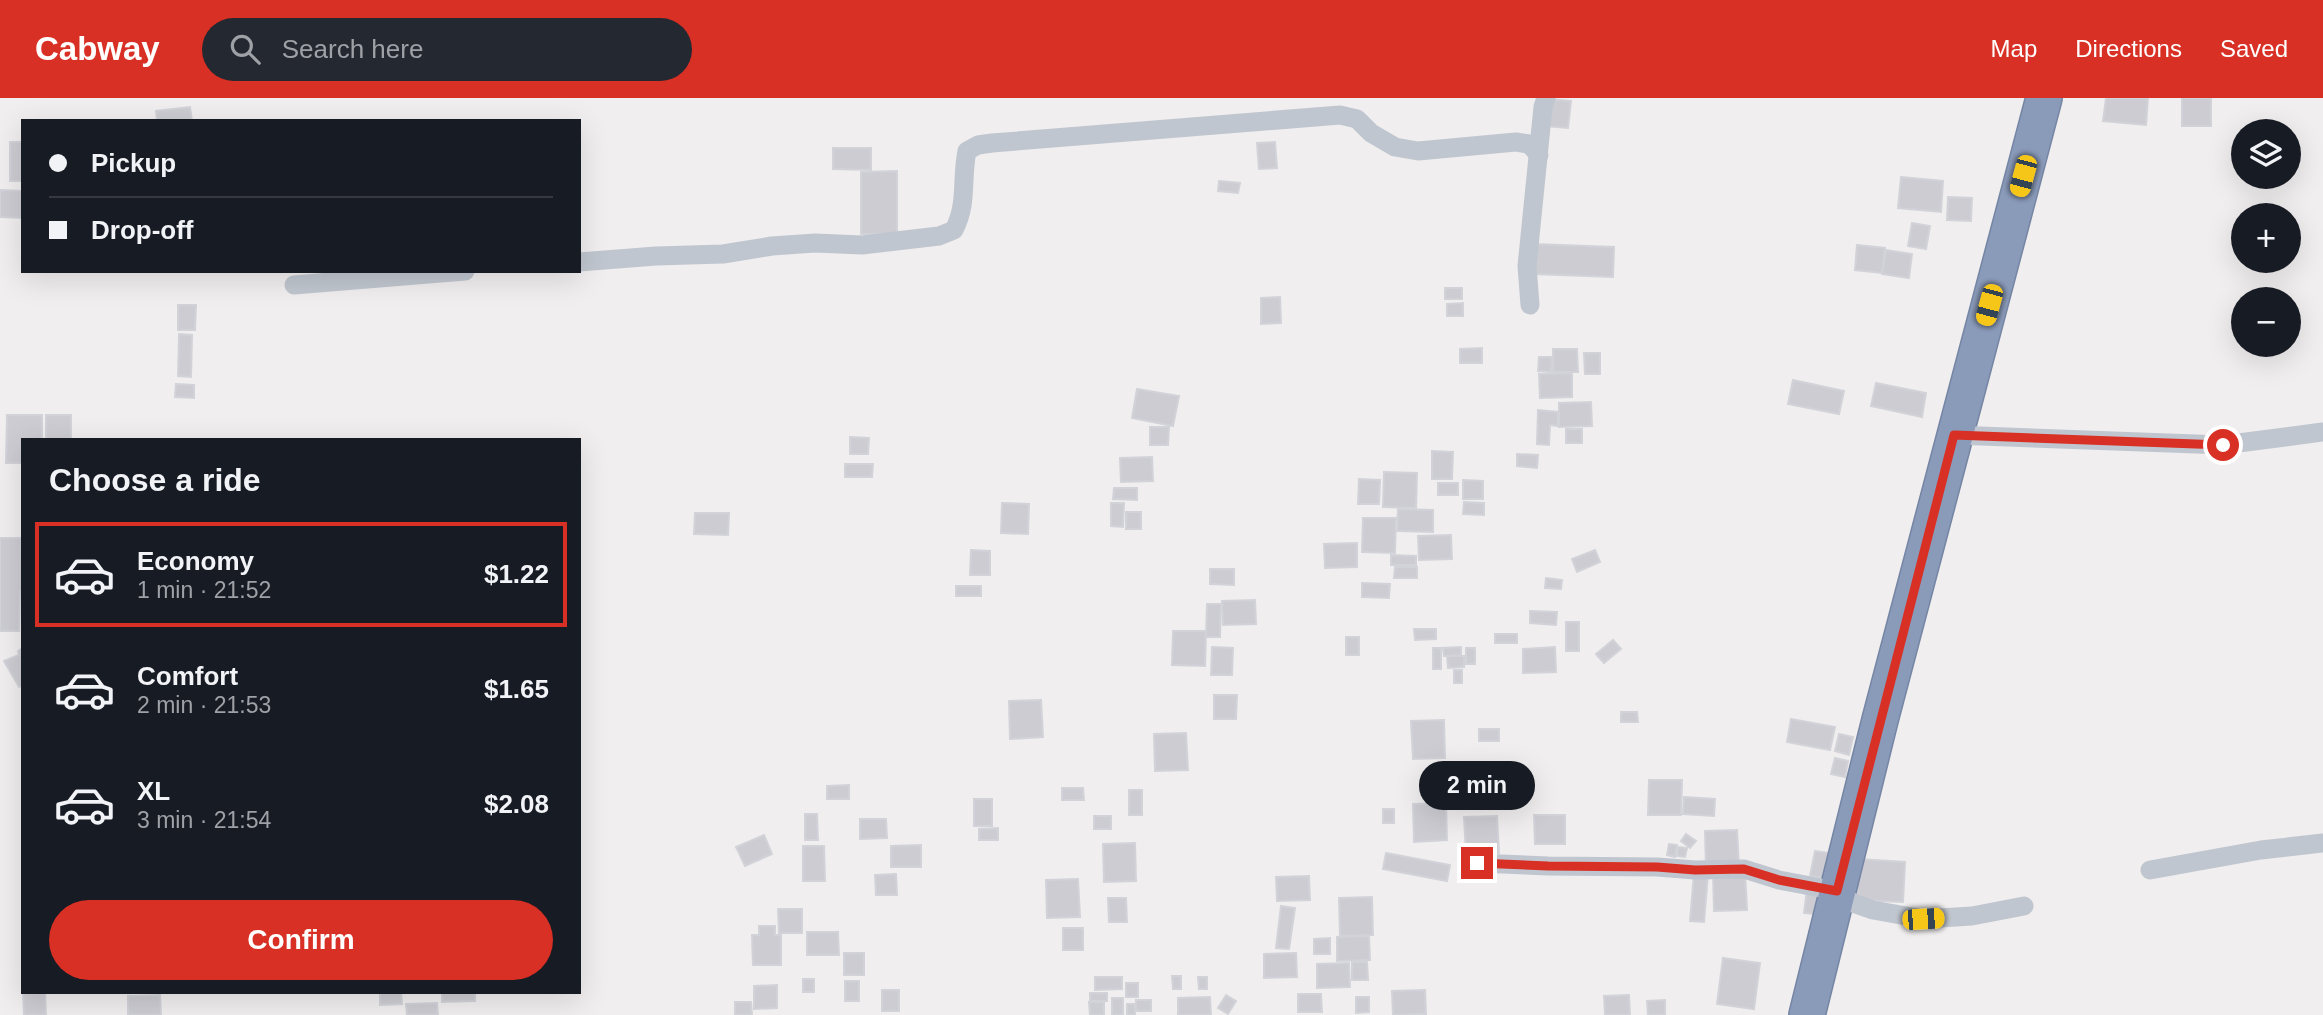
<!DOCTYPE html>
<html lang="en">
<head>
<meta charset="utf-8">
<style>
	body { margin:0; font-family:Helvetica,sans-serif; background:#242831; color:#f1f3f6; height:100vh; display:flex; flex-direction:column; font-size:26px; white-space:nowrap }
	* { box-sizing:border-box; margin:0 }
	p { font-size:23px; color:#9ea1a6 }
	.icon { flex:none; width:38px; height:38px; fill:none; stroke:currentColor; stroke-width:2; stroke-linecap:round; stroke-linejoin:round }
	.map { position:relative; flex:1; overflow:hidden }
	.side { position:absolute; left:21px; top:340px; width:560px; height:556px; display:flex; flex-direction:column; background:#171b24; border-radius:0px; box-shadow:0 7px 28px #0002 }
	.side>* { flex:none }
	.hud { position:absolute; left:21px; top:21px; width:560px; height:154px; border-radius:0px; box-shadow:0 7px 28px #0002; display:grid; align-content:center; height:154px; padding:0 28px; background:#171b24 }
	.fabs { position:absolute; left:2231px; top:21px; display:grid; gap:14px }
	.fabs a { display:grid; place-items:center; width:70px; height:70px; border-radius:50%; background:#171b24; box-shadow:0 7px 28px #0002; font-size:35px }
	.end { position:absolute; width:32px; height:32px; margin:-16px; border:9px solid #d93025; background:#fff; box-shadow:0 0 0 4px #fff }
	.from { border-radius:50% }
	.bubble { position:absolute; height:49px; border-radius:24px; background:#171b24; box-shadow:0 7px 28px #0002; font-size:23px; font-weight:600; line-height:49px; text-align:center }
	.car { position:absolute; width:21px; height:42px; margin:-21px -10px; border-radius:9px; box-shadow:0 0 5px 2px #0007; background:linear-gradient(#f5c518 24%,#345 0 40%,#f5c518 0 76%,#345 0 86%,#f5c518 0) }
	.hud b { display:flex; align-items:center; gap:24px; height:66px; font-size:26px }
	.hud b+b { border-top:2px solid #363941 }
	.hud i { width:18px; height:18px; background:#f1f3f6 }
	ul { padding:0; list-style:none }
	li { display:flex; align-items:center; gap:21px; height:105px; margin:0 14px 10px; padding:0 14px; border:4px solid transparent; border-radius:0px }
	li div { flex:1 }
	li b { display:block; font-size:26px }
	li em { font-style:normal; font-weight:600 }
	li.selected { border-color:#d93025 }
	li>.icon { width:63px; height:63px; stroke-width:1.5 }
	h2 { padding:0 28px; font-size:32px; line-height:84px }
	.action { display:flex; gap:14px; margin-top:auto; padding:14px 28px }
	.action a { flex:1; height:80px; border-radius:42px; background:#d93025; color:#fff; font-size:28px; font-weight:600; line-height:80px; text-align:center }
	header { display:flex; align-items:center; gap:42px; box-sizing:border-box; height:98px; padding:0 35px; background:#d93025; color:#fff }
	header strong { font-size:33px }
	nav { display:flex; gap:38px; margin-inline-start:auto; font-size:24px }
	.search { width:490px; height:63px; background:#242831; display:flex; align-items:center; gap:18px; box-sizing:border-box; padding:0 24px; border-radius:38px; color:#9ea1a6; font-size:26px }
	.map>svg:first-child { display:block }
	.building { fill:#ccccd2; stroke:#d2d3d9; stroke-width:2 }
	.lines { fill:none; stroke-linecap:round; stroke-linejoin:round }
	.highway-casing { stroke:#7585a4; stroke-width:38 }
	.street { stroke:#c0c6cf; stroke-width:19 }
	.highway { stroke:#8a9ab9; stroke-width:35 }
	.route { stroke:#d93025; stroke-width:9 }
</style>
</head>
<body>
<header>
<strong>Cabway</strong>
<div class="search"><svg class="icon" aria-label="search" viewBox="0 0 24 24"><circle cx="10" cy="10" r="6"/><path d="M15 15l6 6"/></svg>Search here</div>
<nav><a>Map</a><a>Directions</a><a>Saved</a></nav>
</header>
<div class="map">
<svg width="2323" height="917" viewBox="0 0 2323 917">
	<rect width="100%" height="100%" fill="#f0eeee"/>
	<!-- building -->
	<g class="building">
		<polygon points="2106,0 2148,0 2146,27 2103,23"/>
		<rect x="2182" y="0" width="29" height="28"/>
		<polygon points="1548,1 1571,3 1568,30 1546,28"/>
		<polygon points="190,9 192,23 157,23 156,13"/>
		<rect x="10" y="44" width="13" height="39"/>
		<polygon points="1275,44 1277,70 1259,71 1257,45"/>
		<polygon points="833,50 871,50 871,72 833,71"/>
		<polygon points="897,73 897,136 861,136 861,74"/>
		<polygon points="1901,79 1943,83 1941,114 1898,110"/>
		<polygon points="1219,83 1240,85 1238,95 1218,93"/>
		<polygon points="0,92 23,93 23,120 0,119"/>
		<polygon points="1948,99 1972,100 1971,123 1947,122"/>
		<polygon points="1912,125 1930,128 1926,151 1908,148"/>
		<polygon points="1534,146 1614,149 1613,179 1533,176"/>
		<polygon points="1857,147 1885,150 1882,175 1855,172"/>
		<polygon points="1886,152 1912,156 1909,180 1882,176"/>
		<rect x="1445" y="190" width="17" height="11"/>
		<polygon points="1280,199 1281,225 1261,226 1261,200"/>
		<polygon points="1463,205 1463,218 1447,218 1447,206"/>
		<polygon points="178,207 196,207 195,232 178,232"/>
		<polygon points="179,236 192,237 191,279 178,278"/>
		<polygon points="1482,250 1482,265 1460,265 1460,251"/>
		<polygon points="1553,251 1577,251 1578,274 1553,274"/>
		<polygon points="1584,255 1600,255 1600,276 1585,276"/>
		<polygon points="1539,259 1552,259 1551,274 1538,273"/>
		<polygon points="1572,275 1572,299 1540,300 1539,276"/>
		<polygon points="1793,282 1844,293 1839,316 1788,306"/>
		<polygon points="1876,285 1926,295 1922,319 1871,308"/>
		<polygon points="176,286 194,287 194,300 175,299"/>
		<polygon points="1137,291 1179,298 1173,328 1132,320"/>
		<polygon points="1591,304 1592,328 1559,329 1559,305"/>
		<polygon points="1538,312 1558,314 1558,328 1550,327 1549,347 1537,346"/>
		<polygon points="7,317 42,317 42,341 23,341 23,365 6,365"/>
		<rect x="46" y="317" width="25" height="24"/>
		<polygon points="1150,329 1169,329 1168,347 1150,347"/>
		<rect x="1566" y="331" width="16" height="14"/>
		<polygon points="850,339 869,340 868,356 850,356"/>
		<polygon points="1432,353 1453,354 1452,381 1432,381"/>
		<polygon points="1517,356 1538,357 1537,370 1517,368"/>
		<polygon points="1152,359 1153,383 1121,384 1120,360"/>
		<polygon points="845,366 873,366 872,379 845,379"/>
		<polygon points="1384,374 1417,375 1416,410 1383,409"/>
		<polygon points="1359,381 1380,382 1379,406 1358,406"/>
		<polygon points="1463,382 1483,383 1483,401 1463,401"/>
		<rect x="1438" y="385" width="20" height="12"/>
		<polygon points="1114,390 1137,390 1137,402 1113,401"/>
		<polygon points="1464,404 1484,405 1484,417 1463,416"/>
		<polygon points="1002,405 1029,406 1028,436 1001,435"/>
		<polygon points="1111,405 1124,405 1123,429 1111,428"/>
		<polygon points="1398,411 1433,412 1433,434 1397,433"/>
		<rect x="1126" y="414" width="15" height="17"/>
		<polygon points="695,415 729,415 728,437 694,436"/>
		<polygon points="1363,420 1396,420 1395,455 1362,454"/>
		<polygon points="1451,437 1452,461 1419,462 1418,438"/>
		<polygon points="0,440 21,440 23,493 20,493 19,533 0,533"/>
		<polygon points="1357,445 1357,469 1325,470 1324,446"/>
		<polygon points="971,452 990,453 990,477 970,477"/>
		<polygon points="1595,452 1600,464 1577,474 1572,461"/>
		<polygon points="1391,457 1416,458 1416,467 1391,467"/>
		<polygon points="1395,469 1417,469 1417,480 1394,480"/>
		<polygon points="1210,471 1234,471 1234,487 1210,486"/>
		<polygon points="1546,480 1562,482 1561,491 1545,490"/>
		<polygon points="1362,485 1390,486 1389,500 1362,499"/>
		<rect x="956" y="488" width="25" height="10"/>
		<polygon points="1255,502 1256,526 1223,527 1222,503"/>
		<polygon points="1207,506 1221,506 1220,539 1206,539"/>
		<polygon points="1530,513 1557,514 1556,527 1530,525"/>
		<rect x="1566" y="524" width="13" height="29"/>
		<polygon points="1414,531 1436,531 1436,541 1415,542"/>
		<polygon points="1173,533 1206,533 1205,568 1172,567"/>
		<rect x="1495" y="536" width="22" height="9"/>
		<rect x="1346" y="539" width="13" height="18"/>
		<polygon points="1613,542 1621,551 1604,565 1596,556"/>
		<polygon points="1212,549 1233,550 1232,577 1211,577"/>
		<polygon points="1461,549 1461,557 1444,558 1443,550"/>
		<polygon points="1555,549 1556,574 1523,575 1523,551"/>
		<polygon points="23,550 23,587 19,589 4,563 19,557 18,553"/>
		<rect x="1433" y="550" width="8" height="21"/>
		<rect x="1466" y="550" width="9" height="16"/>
		<polygon points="1447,558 1464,558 1464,569 1448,570"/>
		<rect x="1454" y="572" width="8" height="13"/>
		<polygon points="1214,597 1237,597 1236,621 1214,621"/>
		<polygon points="1041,602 1043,639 1010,641 1009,603"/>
		<polygon points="1621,614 1637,614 1638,624 1621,624"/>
		<polygon points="1791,621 1835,629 1830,652 1787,644"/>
		<polygon points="1444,622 1445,660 1413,661 1411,623"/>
		<rect x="1479" y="631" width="20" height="12"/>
		<polygon points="1186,635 1188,672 1155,673 1154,636"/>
		<polygon points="1839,636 1853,639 1849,657 1835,653"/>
		<polygon points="1835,660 1848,663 1845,679 1831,676"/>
		<polygon points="1649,682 1682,682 1681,717 1648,717"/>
		<polygon points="849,687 849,701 827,701 827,688"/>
		<polygon points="1062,690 1083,690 1084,702 1062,702"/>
		<rect x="1129" y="692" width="13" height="25"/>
		<polygon points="1684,699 1715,701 1714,718 1683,716"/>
		<rect x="974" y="701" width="18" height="27"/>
		<polygon points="1446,705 1447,742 1414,744 1413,706"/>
		<rect x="1383" y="711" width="11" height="14"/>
		<polygon points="805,716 817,716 818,742 805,742"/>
		<polygon points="1534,717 1565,717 1565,746 1535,746"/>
		<rect x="1094" y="718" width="17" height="13"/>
		<polygon points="1497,718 1499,755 1466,757 1464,719"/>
		<polygon points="860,721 886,721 887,740 860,741"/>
		<polygon points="998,730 998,742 979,742 979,731"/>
		<polygon points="1737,732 1739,769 1706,771 1705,733"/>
		<polygon points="1686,736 1696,743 1690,750 1681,743"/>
		<polygon points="764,737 772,756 745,768 736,749"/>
		<polygon points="1135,745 1136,783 1104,784 1103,746"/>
		<polygon points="1669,746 1677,747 1675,759 1667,757"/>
		<polygon points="921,747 921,769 891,769 891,748"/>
		<polygon points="803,748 824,748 825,783 803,783"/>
		<polygon points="1678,749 1687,750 1685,759 1677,758"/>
		<polygon points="1815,753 1829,755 1824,780 1810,778"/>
		<polygon points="1386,755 1450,767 1447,783 1383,771"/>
		<polygon points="1858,761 1905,764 1903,804 1856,802"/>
		<polygon points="1745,774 1747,812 1714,813 1713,775"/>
		<polygon points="1694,775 1708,776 1704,824 1690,823"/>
		<polygon points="896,776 897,797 876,797 875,777"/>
		<polygon points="1309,778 1310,802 1277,803 1276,779"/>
		<polygon points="1078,781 1080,819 1047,820 1046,782"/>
		<polygon points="1807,791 1823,794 1820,817 1804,815"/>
		<polygon points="1372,799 1373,837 1340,838 1339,800"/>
		<polygon points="1108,800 1126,800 1127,824 1109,824"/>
		<polygon points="1281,808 1295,810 1289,851 1276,850"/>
		<polygon points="778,811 802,811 802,835 779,835"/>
		<polygon points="759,828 775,828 775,837 781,837 781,867 753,867 752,837 759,837"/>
		<rect x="1063" y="830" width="20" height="22"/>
		<polygon points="807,834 838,834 839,857 807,857"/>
		<polygon points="1369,838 1370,862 1337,863 1337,839"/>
		<polygon points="1330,840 1330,856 1314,856 1314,841"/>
		<rect x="844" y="855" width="20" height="22"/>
		<polygon points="1296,855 1297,879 1264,880 1264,856"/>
		<polygon points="1723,860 1760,865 1754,911 1717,906"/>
		<polygon points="1352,864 1367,864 1368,882 1352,882"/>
		<polygon points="1349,865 1350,889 1317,890 1317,866"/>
		<polygon points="1172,878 1181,878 1181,891 1173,891"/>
		<polygon points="1095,879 1122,879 1122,891 1095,892"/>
		<polygon points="1198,879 1207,879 1207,891 1199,891"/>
		<rect x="803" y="881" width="11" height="13"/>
		<rect x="845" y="883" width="14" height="20"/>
		<rect x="1126" y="885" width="12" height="14"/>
		<polygon points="777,887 777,910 754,911 754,888"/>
		<rect x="882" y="892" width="17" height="21"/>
		<polygon points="1425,892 1426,916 1393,917 1392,893"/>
		<polygon points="23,894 45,894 46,917 24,917"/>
		<polygon points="380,894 401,894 402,906 380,907"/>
		<polygon points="442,894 475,894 475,903 442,904"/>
		<rect x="1090" y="895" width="17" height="8"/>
		<polygon points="1298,896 1321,896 1322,914 1298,914"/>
		<polygon points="160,897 161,917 128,917 128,898"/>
		<polygon points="1226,897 1236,903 1228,916 1218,910"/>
		<polygon points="1629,897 1630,917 1605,917 1604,898"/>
		<polygon points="1210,899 1211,917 1178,917 1178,900"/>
		<polygon points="1356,899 1369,899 1369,914 1356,915"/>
		<rect x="1112" y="900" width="11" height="17"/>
		<rect x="1136" y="902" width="15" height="11"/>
		<polygon points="1665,902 1665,917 1648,917 1647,903"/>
		<polygon points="735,904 751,904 752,917 735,917"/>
		<polygon points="1089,904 1104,904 1104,917 1090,917"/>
		<polygon points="437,905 438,917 407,917 406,906"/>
		<rect x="1127" y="906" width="8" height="11"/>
	</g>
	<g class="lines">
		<!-- highway casing -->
		<g class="highway-casing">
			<polyline id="highway" points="1807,917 1880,622 2044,0"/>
		</g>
		<!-- street -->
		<g class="street">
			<path d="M579,164L656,158L723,156L772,148L815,145L862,147L939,138L954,132C968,105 961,82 967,53L978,47L992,45L1340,17L1357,21L1371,35L1395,49L1418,53L1516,44L1529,46L1539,57"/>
			<polyline points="294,187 465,173"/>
			<polyline points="1530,207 1527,168 1543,9 1546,0"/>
			<polyline points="1954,337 2223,347 2323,334"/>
			<polyline points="1477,765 1548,768 1657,769 1695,772 1744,771 1779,782 1837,793 1853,805 1873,812 1923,821 1972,818 2024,808"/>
			<polyline points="2150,772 2261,752 2323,745"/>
		</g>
		<!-- highway -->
		<use href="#highway" class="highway"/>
	</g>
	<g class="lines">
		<!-- route -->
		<polyline class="route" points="1477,765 1548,768 1657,769 1695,772 1744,771 1779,782 1837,793 1954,337 2223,347"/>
	</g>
</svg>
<div class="fabs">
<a><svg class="icon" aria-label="layers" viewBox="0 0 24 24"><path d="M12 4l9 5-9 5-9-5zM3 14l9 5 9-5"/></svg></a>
<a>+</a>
<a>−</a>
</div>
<i class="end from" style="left:2223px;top:347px"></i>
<i class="end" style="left:1477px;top:765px"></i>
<div class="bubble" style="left:1419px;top:663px;width:116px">2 min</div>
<i class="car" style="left:2023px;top:78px;rotate:195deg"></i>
<i class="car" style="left:1989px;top:207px;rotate:195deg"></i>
<i class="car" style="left:1923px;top:821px;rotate:87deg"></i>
<div class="hud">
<b><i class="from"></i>Pickup</b>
<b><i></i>Drop-off</b>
</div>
<section class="side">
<h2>Choose a ride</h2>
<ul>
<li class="selected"><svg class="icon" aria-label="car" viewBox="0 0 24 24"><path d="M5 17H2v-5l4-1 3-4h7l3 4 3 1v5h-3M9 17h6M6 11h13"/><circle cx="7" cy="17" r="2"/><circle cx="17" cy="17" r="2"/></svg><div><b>Economy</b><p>1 min · 21:52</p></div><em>$1.22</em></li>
<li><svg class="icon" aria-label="car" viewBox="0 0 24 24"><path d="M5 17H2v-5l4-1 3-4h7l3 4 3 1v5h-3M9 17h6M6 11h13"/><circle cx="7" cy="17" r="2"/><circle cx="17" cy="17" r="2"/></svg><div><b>Comfort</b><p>2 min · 21:53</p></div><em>$1.65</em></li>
<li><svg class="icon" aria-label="car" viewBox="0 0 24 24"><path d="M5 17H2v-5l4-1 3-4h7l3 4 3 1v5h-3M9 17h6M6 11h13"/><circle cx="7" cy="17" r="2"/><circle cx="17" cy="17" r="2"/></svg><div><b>XL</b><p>3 min · 21:54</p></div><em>$2.08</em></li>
</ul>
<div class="action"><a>Confirm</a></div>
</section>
</div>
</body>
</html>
